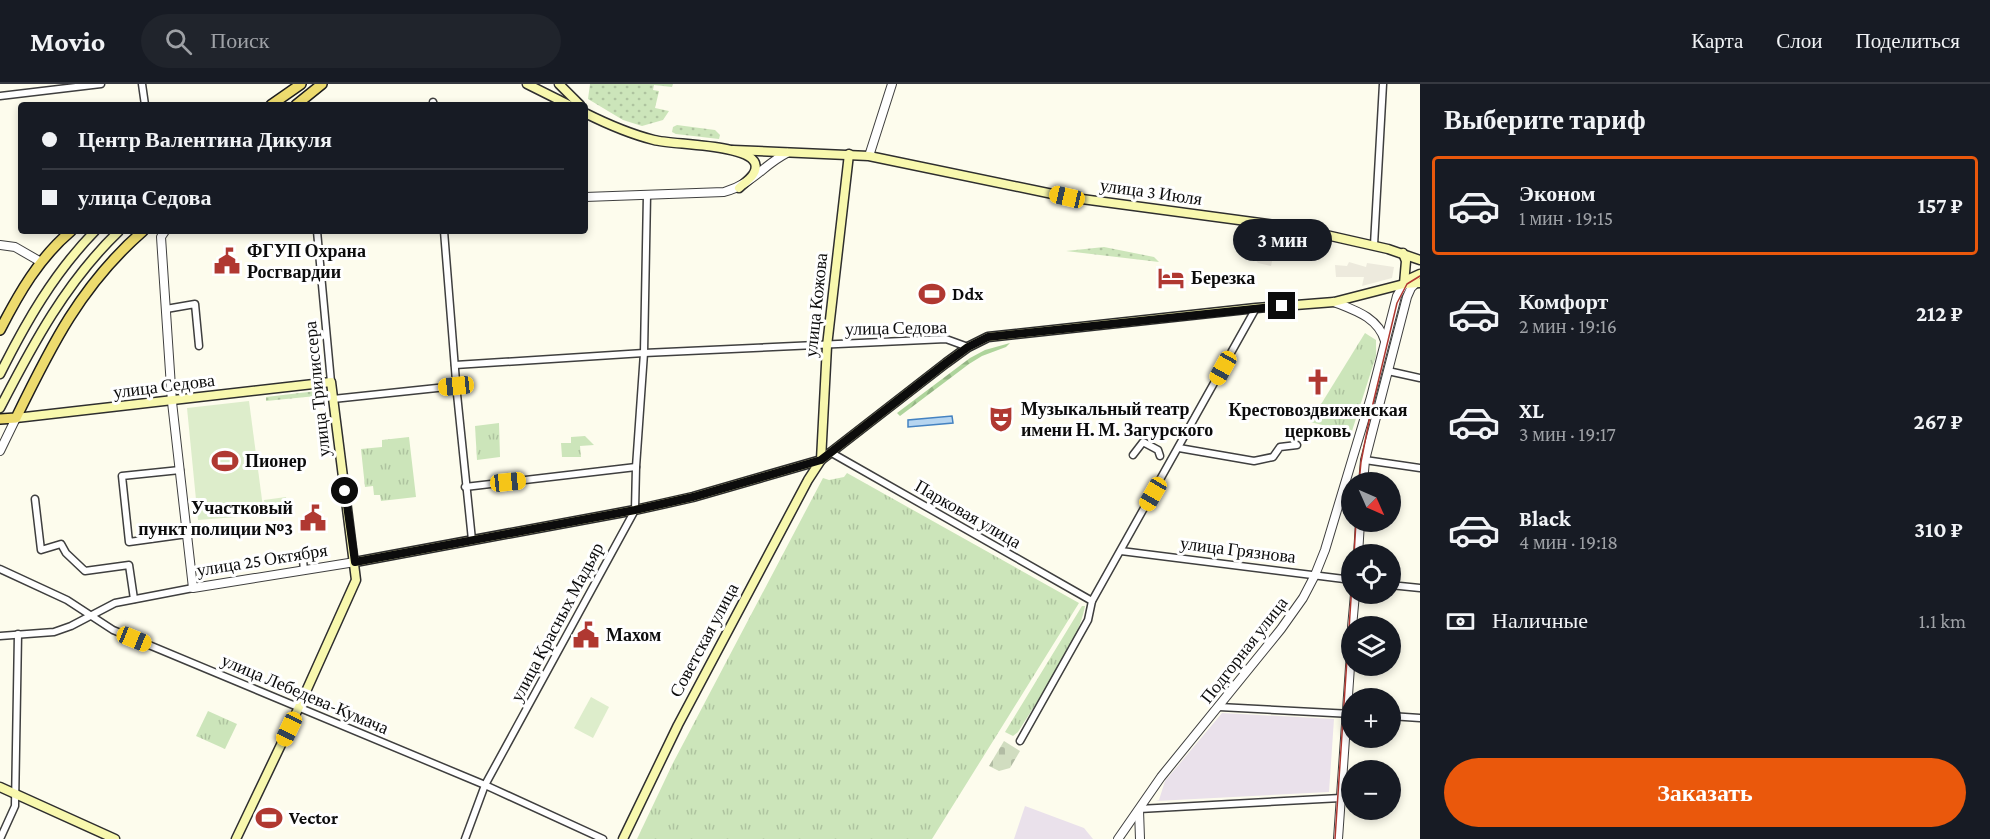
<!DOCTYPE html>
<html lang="ru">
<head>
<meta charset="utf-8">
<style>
	body { margin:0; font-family:"Crimson Pro",serif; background:#20242c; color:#f1f3f6; height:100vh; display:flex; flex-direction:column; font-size:22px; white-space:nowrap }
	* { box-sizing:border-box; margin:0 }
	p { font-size:20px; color:#9ea1a6 }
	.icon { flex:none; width:33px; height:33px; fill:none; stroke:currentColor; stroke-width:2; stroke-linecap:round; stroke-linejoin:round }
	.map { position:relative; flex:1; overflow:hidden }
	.sheet { display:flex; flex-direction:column; background:#171b24; width:570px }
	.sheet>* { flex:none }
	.banner { position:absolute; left:18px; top:18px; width:570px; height:132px; border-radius:6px; box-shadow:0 3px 9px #0003; display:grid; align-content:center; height:132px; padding:0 24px; background:#171b24 }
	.needle { width:39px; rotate:135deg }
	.buttons { position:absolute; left:1341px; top:388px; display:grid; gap:12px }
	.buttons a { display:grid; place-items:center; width:60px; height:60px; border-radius:50%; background:#171b24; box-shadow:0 3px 9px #0003; font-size:30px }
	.end { position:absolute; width:27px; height:27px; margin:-14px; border:8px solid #0c0c0c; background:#fff; box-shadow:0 0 0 3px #fff }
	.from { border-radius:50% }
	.bubble { position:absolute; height:42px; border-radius:21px; background:#171b24; box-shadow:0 3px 9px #0003; font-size:20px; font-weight:700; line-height:42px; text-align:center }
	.car { position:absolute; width:18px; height:36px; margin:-18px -9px; border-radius:8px; box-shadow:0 0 4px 2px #0007; background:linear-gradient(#f5c518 24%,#345 0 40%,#f5c518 0 76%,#345 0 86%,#f5c518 0) }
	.banner b { display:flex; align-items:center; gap:21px; height:57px; font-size:22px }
	.banner b+b { border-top:2px solid #363941 }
	.banner i { width:15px; height:15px; background:#f1f3f6 }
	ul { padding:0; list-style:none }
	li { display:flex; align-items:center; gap:18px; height:99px; margin:0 12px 9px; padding:0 12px; border:3px solid transparent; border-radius:6px }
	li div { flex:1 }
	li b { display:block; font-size:22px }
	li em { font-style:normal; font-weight:700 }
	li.on { border-color:#ea580c }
	li>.icon { width:54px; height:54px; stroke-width:1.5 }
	h2 { padding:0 24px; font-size:27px; line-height:72px }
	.pay { display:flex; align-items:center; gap:15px; height:66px; padding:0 24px; font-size:22px }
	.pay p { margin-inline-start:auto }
	.cta { display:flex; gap:12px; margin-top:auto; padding:12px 24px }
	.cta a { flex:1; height:69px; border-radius:36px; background:#ea580c; color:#fff; font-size:24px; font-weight:700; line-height:69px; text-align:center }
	header { display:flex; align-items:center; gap:36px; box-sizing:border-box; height:84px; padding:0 30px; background:#171b24; border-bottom:2px solid #363941 }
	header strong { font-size:28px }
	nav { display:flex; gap:33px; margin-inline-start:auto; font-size:21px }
	.search { width:420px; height:54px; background:#20242c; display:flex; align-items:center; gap:15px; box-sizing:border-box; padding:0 21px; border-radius:33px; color:#9ea1a6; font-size:22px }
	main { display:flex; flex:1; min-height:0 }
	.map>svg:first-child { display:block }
	.industrial { fill:#eae1eb }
	.grass { fill:url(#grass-dots) }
	.forest { fill:url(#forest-firs) }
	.cemetery { fill:url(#cemetery-stones) }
	.park { fill:url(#park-tufts) }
	.pitch { fill:#ddedcb }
	.plaza { fill:#edeadd }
	.water { fill:#b6d5f0; stroke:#4482c1; stroke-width:1.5 }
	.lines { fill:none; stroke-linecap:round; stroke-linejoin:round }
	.minor-casing { stroke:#3f3f3f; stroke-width:9 }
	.tertiary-casing { stroke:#3f3f3f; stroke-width:10 }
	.secondary-casing { stroke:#2e2e2e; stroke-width:11 }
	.primary-casing { stroke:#1d1d1d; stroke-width:12 }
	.minor { stroke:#fff; stroke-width:6 }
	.tertiary { stroke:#fff; stroke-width:8 }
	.secondary { stroke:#f8f8ae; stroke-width:8 }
	.primary { stroke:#eddb6e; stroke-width:9 }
	.tram { stroke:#b03831; stroke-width:1.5 }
	.route { stroke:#0c0c0c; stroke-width:8 }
	.labels { text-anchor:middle; stroke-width:6; stroke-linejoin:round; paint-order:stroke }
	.street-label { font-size:18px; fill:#0c0c0c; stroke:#fff }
	.poi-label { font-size:18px; font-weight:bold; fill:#0c0c0c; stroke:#fff; text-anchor:start }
</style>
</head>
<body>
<header>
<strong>Movio</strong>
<div class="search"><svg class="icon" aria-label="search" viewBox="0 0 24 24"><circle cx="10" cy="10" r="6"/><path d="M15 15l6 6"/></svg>Поиск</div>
<nav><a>Карта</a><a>Слои</a><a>Поделиться</a></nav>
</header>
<main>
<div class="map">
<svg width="1420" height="755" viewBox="0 0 1420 755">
	<defs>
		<pattern id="grass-dots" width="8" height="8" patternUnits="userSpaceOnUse" patternTransform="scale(1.5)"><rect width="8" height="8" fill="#cce5ba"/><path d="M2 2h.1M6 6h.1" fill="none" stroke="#aec39f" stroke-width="1.8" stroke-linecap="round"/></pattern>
		<pattern id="forest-firs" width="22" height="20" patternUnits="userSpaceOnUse" patternTransform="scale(1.5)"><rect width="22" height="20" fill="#aed49b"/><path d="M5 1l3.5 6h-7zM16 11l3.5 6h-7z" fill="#94b584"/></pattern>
		<pattern id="cemetery-stones" width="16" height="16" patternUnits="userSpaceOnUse" patternTransform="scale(1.5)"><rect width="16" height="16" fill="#d1ddc0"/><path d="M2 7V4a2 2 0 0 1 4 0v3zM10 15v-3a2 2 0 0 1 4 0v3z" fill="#b2bca4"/></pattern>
		<pattern id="park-tufts" width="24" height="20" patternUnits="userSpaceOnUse" patternTransform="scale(1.5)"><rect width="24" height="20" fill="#cce5ba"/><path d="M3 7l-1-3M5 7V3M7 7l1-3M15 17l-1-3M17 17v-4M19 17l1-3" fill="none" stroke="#aec39f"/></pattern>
	</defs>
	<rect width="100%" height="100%" fill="#fdfced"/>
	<!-- industrial -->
	<g class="industrial">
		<polygon points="1222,629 1334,635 1329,708 1156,717 1159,716 1165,697"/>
		<polygon points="1025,722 1084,744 1093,755 1014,755"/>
	</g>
	<!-- grass -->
	<g class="grass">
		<polygon points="590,0 673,0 672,3 654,1 653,6 659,7 655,24 669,27 663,36 642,42 623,36 588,15"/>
		<polygon points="677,41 715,46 720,51 719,55 676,50 672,48 673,43"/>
		<polygon points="1104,163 1154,173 1159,178 1066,167"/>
		<polygon points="317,307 326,311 266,317 266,313"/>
	</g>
	<!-- forest -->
	<polygon class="forest" points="1010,259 1006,263 982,272 969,280 900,332 897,329 970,274 985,266"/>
	<!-- cemetery -->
	<polygon class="cemetery" points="1004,657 1020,667 1010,684 999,687 989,682"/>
	<!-- park -->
	<g class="park">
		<polygon points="1365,249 1376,256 1376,272 1352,347 1348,347 1310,338"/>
		<polygon points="499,339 500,373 477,376 475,342"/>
		<polygon points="585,352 594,361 580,362 581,373 562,373 561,359 571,359 571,353"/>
		<polygon points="409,353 416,413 381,417 380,411 374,411 373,402 365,403 361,365 382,363 382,356"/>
		<polygon points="847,389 1079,519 932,755 637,755 673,679 823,394 829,396 844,393"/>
		<path d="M1082,522H1085C1078,561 1039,614 1018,648L1013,652L1005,648Z"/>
		<polygon points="208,627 237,640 225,665 196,652"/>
	</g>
	<!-- pitch -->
	<g class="pitch">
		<polygon points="249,317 264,431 198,436 187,324"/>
		<polygon points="286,413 288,429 267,432 264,416"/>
		<polygon points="591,613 609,623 593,654 574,644"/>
	</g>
	<!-- plaza -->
	<g class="plaza">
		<polygon points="1264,159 1270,162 1274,168 1271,182 1258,179 1253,173 1255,164"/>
		<polygon points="1349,178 1366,183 1367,179 1394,183 1392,194 1362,202 1364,193 1336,193 1335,181 1347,182"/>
	</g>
	<!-- water -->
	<polygon class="water" points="952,332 953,339 908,343 908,336"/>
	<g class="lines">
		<!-- minor casing -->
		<g class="minor-casing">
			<g id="minor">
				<polyline points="142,0 145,21"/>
				<polyline points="0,12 101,0"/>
				<polyline points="433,18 434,21"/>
				<polyline points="317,147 331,298"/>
				<polyline points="444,147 457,310 472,456"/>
				<polyline points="1374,161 1383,0"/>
				<polyline points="166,225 195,220 199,262"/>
				<polyline points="455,281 644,269 946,255 968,263"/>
				<polyline points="1388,287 1420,294"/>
				<polyline points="333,315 456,302"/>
				<polyline points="1179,364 1254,377 1273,373 1280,363 1297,361"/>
				<polyline points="830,368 1092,517"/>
				<polyline points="1133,371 1143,358 1158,366 1160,372"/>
				<polyline points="1365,376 1420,384"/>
				<polyline points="180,386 122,392 129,458 187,450"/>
				<polyline points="465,403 636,383"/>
				<polyline points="35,415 41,466 61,460 66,469 85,487 129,481 134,515"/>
				<polyline points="1121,467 1352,496"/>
				<polyline points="303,476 304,486"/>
				<polyline points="0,485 67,516 113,546 485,701 603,755"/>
				<polyline points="1390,501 1420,504"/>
				<polyline points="0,552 54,548 71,542 115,519 193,504"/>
				<polyline points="1219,623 1352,630"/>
				<polyline points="1390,632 1420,634"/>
				<polyline points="1020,657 1088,536 1092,517 1256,224"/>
				<polyline points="1139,725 1341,714"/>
				<polyline points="0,755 15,722 18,550"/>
				<polyline points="465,755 485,701 635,426 636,383 644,269 647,111"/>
			</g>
		</g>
		<!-- tertiary casing -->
		<g class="tertiary-casing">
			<g id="tertiary">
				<polyline points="869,72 892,0"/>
				<path d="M585,113L724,108C753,100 763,81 787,69"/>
				<polyline points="165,147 161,153 172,318 193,504 355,478"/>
				<polyline points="0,161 15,163 41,178"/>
				<path d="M1334,218C1354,226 1378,233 1385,257"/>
				<polyline points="0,367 16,334"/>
				<polyline points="1363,399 1365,376 1407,213 1411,204 1416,199"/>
				<polyline points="1358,471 1360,438"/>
				<polyline points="1352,543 1355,510"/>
				<polyline points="1139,726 1140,755"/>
				<polyline points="1118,755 1161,693 1281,545 1303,514 1315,491 1325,466 1371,313 1397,212 1404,200"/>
				<polyline points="1338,755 1352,554"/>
			</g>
		</g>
		<!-- secondary casing -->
		<g class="secondary-casing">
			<g id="secondary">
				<polyline points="527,0 569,21"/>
				<polyline points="559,0 580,21"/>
				<path d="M585,29C607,40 630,50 654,56C673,61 747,60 755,79C759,90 745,98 739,104"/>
				<polyline points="733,66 869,72 1067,113 1291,143 1388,165 1420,176"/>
				<polyline points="1403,169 1406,177 1404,200"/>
				<polyline points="1404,200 1409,195 1420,190"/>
				<path d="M0,290C26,238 54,189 95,147"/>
				<path d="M0,324C33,260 66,198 119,147"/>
				<polyline points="16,334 331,298 356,496 299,623 236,755"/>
				<polyline points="355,478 635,426 693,413 821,376 946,279 968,263 988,253 1256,224 1334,218 1404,200 1420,199"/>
				<polyline points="0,703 115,755"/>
				<polyline points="623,755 678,641 808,396 821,376 827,262 849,70"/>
			</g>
		</g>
		<!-- primary casing -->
		<g class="primary-casing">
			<g id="primary">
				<polyline points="271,21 301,0"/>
				<polyline points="296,21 322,0"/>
				<path d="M0,246C19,209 39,174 71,147"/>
				<path d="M0,335L16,334C51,262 81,201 143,147"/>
			</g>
		</g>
		<!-- minor -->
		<use href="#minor" class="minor"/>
		<!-- tertiary -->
		<use href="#tertiary" class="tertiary"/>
		<!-- secondary -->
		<use href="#secondary" class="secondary"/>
		<!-- primary -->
		<use href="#primary" class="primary"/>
		<!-- tram -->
		<g class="tram">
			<polyline points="1359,399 1361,378 1370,332 1397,219 1407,200 1420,192"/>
			<polyline points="1354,471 1356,438"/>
			<polyline points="1335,755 1352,500"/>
		</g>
	</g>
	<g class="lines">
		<!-- route -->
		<polyline class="route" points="345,407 355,478 635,426 693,413 821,376 946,279 968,263 988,253 1282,222"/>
	</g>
	<!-- icons -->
	<defs>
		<g id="civic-bare" transform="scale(2.07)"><path d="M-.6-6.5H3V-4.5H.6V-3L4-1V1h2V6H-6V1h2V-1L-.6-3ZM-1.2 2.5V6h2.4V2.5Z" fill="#b03831" stroke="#fff" stroke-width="2.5" paint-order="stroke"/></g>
		<g id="hotel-bare" transform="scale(2.07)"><path d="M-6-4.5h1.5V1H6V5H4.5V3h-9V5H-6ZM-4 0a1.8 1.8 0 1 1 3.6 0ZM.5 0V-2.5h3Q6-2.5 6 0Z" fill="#b03831" stroke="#fff" stroke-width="2.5" paint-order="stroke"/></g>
		<g id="stadium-bare" transform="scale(2.07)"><path d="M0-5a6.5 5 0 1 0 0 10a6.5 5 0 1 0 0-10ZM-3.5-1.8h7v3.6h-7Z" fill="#b03831" stroke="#fff" stroke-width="2.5" paint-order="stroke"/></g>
		<g id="church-bare" transform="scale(2.07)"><path d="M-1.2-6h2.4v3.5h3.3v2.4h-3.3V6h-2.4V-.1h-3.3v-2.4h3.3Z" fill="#b03831" stroke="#fff" stroke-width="2.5" paint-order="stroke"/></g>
		<g id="theatre-bare" transform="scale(2.07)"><path d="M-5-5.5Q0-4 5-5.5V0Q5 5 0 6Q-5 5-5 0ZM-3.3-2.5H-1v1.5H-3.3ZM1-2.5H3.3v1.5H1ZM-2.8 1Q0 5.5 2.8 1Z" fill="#b03831" stroke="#fff" stroke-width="2.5" paint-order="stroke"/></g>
	</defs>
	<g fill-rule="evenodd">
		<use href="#civic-bare" x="227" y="177"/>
		<use href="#hotel-bare" x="1171" y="194"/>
		<use href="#stadium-bare" x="932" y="210"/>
		<use href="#church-bare" x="1318" y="298"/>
		<use href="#theatre-bare" x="1001" y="335"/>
		<use href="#stadium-bare" x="225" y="377"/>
		<use href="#civic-bare" x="313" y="434"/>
		<use href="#civic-bare" x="586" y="551"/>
		<use href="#stadium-bare" x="269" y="734"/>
	</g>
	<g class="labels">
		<!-- street labels -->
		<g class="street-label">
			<text transform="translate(1151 108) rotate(8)" y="6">улица 3 Июля</text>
			<text transform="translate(816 221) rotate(-84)" y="6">улица Кожова</text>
			<text transform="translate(896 244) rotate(-1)" y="6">улица Седова</text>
			<text transform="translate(164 302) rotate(-7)" y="6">улица Седова</text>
			<text transform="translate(317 305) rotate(-96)" y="6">улица Трилиссера</text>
			<text transform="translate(968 430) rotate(30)" y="6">Парковая улица</text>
			<text transform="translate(1238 466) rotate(7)" y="6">улица Грязнова</text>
			<text transform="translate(262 476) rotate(-9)" y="6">улица 25 Октября</text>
			<text transform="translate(557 538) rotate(-62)" y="6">улица Красных Мадьяр</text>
			<text transform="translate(704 556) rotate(-62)" y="6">Советская улица</text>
			<text transform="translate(1244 566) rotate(-52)" y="6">Подгорная улица</text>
			<text transform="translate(305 610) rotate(23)" y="6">улица Лебедева-Кумача</text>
		</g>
		<!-- poi labels -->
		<g class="poi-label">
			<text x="247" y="173">ФГУП Охрана<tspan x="247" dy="21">Росгвардии</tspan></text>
			<text x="1191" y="200">Березка</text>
			<text x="952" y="216">Ddx</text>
			<text x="1021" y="331">Музыкальный театр<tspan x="1021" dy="21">имени Н. М. Загурского</tspan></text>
			<text x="1318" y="332" text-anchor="middle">Крестовоздвиженская<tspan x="1318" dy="21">церковь</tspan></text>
			<text x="245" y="383">Пионер</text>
			<text x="293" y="430" text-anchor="end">Участковый<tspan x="293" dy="21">пункт полиции №3</tspan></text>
			<text x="606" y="557">Махом</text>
			<text x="289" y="740">Vector</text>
		</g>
	</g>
</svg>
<div class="buttons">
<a><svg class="needle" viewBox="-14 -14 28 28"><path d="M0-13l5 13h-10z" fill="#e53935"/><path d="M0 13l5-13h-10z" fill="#9ea1a6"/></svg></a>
<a><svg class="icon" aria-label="locate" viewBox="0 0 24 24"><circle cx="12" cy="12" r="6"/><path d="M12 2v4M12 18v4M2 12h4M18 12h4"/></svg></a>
<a><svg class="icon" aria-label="layers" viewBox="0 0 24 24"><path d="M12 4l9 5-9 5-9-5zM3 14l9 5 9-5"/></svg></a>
<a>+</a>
<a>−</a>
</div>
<i class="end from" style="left:345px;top:407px"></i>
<i class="end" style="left:1282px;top:222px"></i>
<div class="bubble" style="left:1233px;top:135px;width:99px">3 мин</div>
<i class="car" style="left:1067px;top:113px;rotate:283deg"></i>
<i class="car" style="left:1223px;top:284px;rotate:209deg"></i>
<i class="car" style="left:456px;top:302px;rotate:264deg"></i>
<i class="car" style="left:508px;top:398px;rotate:84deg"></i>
<i class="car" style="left:1153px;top:410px;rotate:210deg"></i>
<i class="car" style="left:134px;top:555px;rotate:112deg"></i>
<i class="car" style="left:289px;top:645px;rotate:205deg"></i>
<div class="banner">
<b><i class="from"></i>Центр Валентина Дикуля</b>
<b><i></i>улица Седова</b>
</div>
</div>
<section class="sheet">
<h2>Выберите тариф</h2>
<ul>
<li class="on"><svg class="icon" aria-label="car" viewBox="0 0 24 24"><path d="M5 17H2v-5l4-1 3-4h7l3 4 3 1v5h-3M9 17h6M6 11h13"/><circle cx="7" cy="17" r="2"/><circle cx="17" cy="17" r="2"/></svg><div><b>Эконом</b><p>1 мин · 19:15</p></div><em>157 ₽</em></li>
<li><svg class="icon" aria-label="car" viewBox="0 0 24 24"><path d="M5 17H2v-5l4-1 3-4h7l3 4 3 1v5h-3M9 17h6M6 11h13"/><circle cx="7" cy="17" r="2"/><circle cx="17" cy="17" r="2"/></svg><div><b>Комфорт</b><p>2 мин · 19:16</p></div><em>212 ₽</em></li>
<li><svg class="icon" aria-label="car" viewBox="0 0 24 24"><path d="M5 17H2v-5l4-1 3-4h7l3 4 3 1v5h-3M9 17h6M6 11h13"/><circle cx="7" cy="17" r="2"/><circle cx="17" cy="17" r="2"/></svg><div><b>XL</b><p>3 мин · 19:17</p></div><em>267 ₽</em></li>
<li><svg class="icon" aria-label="car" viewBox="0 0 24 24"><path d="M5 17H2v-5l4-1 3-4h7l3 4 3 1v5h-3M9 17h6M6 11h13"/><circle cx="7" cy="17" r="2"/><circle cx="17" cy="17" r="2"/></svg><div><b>Black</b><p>4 мин · 19:18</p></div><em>310 ₽</em></li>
</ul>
<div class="pay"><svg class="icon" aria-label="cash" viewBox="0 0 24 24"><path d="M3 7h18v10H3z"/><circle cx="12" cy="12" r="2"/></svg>Наличные<p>1.1 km</p></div>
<div class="cta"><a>Заказать</a></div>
</section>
</main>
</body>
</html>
